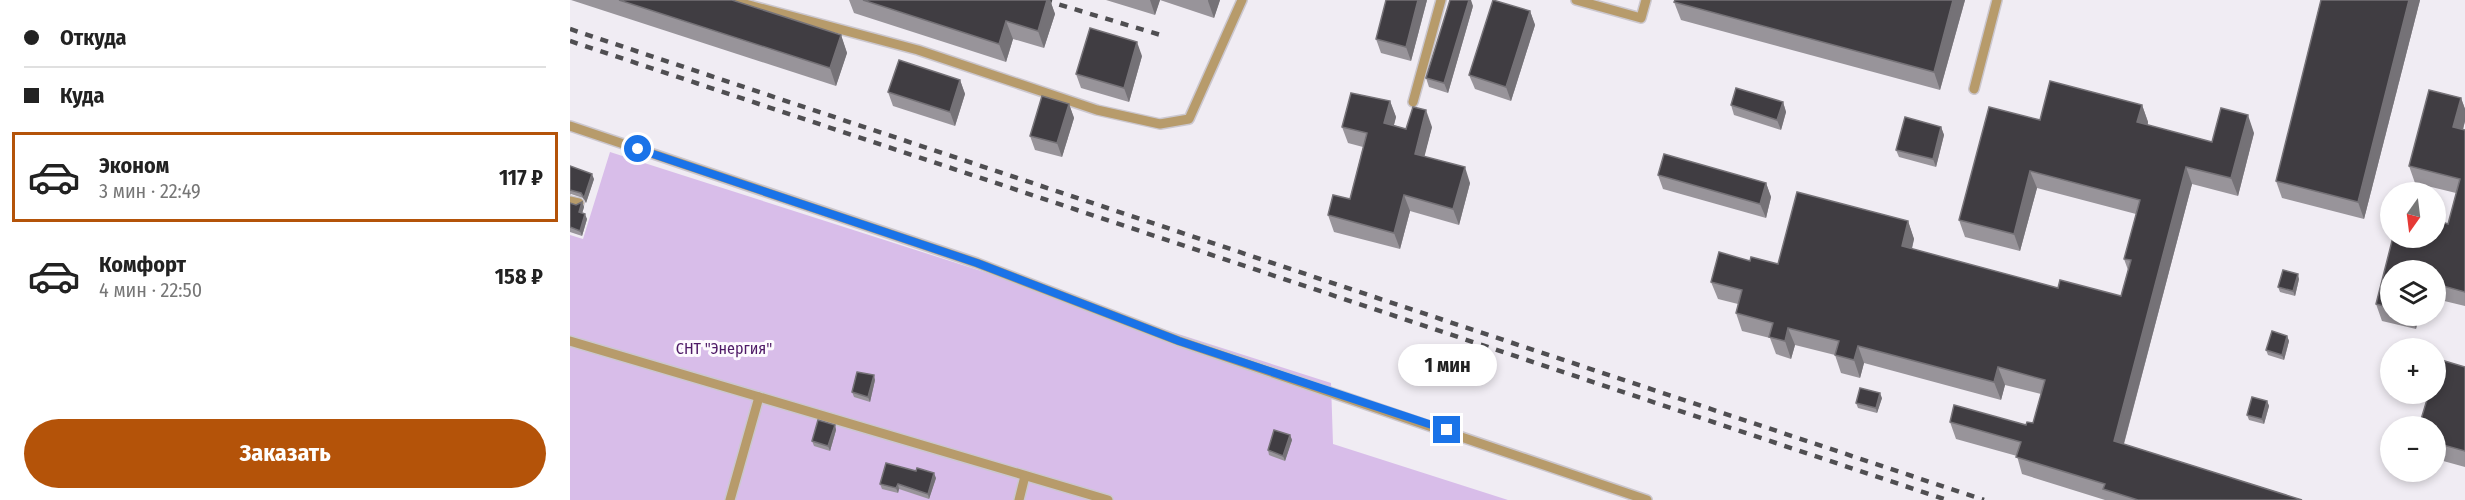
<!DOCTYPE html>
<html lang="ru">
<head>
<meta charset="utf-8">
<style>
	body { margin:0; font-family:"Fira Sans Condensed",sans-serif; background:#f6f6f6; color:#222; height:100vh; display:flex; flex-direction:column; font-size:22px; white-space:nowrap }
	* { box-sizing:border-box; margin:0 }
	p { font-size:20px; color:#767676 }
	.icon { flex:none; width:33px; height:33px; fill:none; stroke:currentColor; stroke-width:2; stroke-linecap:round; stroke-linejoin:round }
	.map { position:relative; flex:1; overflow:hidden }
	.details { display:flex; flex-direction:column; background:#fff; width:570px }
	.details>* { flex:none }
	.hud { display:grid; align-content:center; height:132px; padding:0 24px; background:#fff }
	.needle { width:39px; rotate:194deg }
	.tools { position:absolute; left:1810px; top:182px; display:grid; gap:12px }
	.tools a { display:grid; place-items:center; width:66px; height:66px; border-radius:50%; background:#fff; box-shadow:0 3px 9px #0003; font-size:30px }
	.end { position:absolute; width:27px; height:27px; margin:-14px; border:8px solid #1a73e8; background:#fff; box-shadow:0 0 0 3px #fff }
	.from { border-radius:50% }
	.bubble { position:absolute; height:42px; border-radius:21px; background:#fff; box-shadow:0 3px 9px #0003; font-size:20px; font-weight:700; line-height:42px; text-align:center }
	.hud b { display:flex; align-items:center; gap:21px; height:57px; font-size:22px }
	.hud b+b { border-top:2px solid #e0e0e0 }
	.hud i { width:15px; height:15px; background:#222 }
	ul { padding:0; list-style:none }
	li { display:flex; align-items:center; gap:18px; height:90px; margin:0 12px 9px; padding:0 12px; border:3px solid transparent; border-radius:0px }
	li div { flex:1 }
	li b { display:block; font-size:22px }
	li em { font-style:normal; font-weight:700 }
	li.selected { border-color:#b45309 }
	li>.icon { width:54px; height:54px; stroke-width:1.5 }
	.cta { display:flex; gap:12px; margin-top:auto; padding:12px 24px }
	.cta a { flex:1; height:69px; border-radius:36px; background:#b45309; color:#fff; font-size:24px; font-weight:700; line-height:69px; text-align:center }
	main { display:flex; flex:1; min-height:0 }
	.map>svg:first-child { display:block }
	.green { fill:#d8bde9 }
	.lines { fill:none; stroke-linecap:round; stroke-linejoin:round }
	.lane-casing { stroke:#cbc7ce; stroke-width:12 }
	.lane { stroke:#b79b6b; stroke-width:9 }
	.rail { stroke:#4f4e51; stroke-width:4.5; stroke-dasharray:8 8; stroke-linecap:butt }
	.wall { fill:#98949a }
	.shaded-wall { fill:#757277 }
	.building { fill:#403d42; stroke:#757277; stroke-width:1.5 }
	.route { stroke:#1a73e8; stroke-width:8 }
	.labels { text-anchor:middle; stroke-width:6; stroke-linejoin:round; paint-order:stroke }
	.park-label { font-size:16px; fill:#4e1a66; stroke:#fdfafe }
</style>
</head>
<body>
<main>
<section class="details">
<div class="hud">
<b><i class="from"></i>Откуда</b>
<b><i></i>Куда</b>
</div>
<ul>
<li class="selected"><svg class="icon" aria-label="car" viewBox="0 0 24 24"><path d="M5 17H2v-5l4-1 3-4h7l3 4 3 1v5h-3M9 17h6M6 11h13"/><circle cx="7" cy="17" r="2"/><circle cx="17" cy="17" r="2"/></svg><div><b>Эконом</b><p>3 мин · 22:49</p></div><em>117 ₽</em></li>
<li><svg class="icon" aria-label="car" viewBox="0 0 24 24"><path d="M5 17H2v-5l4-1 3-4h7l3 4 3 1v5h-3M9 17h6M6 11h13"/><circle cx="7" cy="17" r="2"/><circle cx="17" cy="17" r="2"/></svg><div><b>Комфорт</b><p>4 мин · 22:50</p></div><em>158 ₽</em></li>
</ul>
<div class="cta"><a>Заказать</a></div>
</section>
<div class="map">
<svg width="1895" height="500" viewBox="0 0 1895 500">
	<rect width="100%" height="100%" fill="#f0ecf3"/>
	<!-- green -->
	<polygon class="green" points="40,152 761,383 763,444 938,500 0,500 0,235 13,239"/>
	<g class="lines">
		<!-- lane casing -->
		<g class="lane-casing">
			<g id="lane">
				<polyline points="160,0 348,50 527,110 590,124 619,119 672,0"/>
				<polyline points="1006,0 1071,18 1076,0"/>
				<polyline points="1404,89 1427,0"/>
				<polyline points="843,102 871,0"/>
				<polyline points="0,126 407,263 609,341 1077,500"/>
				<polyline points="0,201 9,203"/>
				<polyline points="0,341 538,500"/>
				<polyline points="160,500 189,397"/>
				<polyline points="449,500 455,476"/>
			</g>
		</g>
		<!-- lane -->
		<use href="#lane" class="lane"/>
		<!-- rail -->
		<g class="rail">
			<polyline points="474,0 594,36"/>
			<polyline points="0,29 1414,500"/>
			<polyline points="0,41 1377,500"/>
		</g>
	</g>
	<!-- wall -->
	<g class="wall">
		<polygon points="1,0 162,0 271,35 277,53 266,86"/>
		<polygon points="279,0 480,0 485,14 474,48 443,39 436,62 284,13"/>
		<polygon points="536,0 650,0 644,18 590,0 585,15"/>
		<polygon points="857,0 841,61 811,53 806,39"/>
		<polygon points="1105,0 1395,0 1370,90 1111,20 1104,2"/>
		<polygon points="1751,0 1850,0 1794,219 1712,198 1706,181"/>
		<polygon points="903,6 878,93 859,87 856,78"/>
		<polygon points="960,11 965,25 941,101 905,89 899,75"/>
		<polygon points="572,56 559,102 511,88 506,74"/>
		<polygon points="390,80 395,94 385,126 323,106 318,92"/>
		<polygon points="1859,90 1891,98 1895,109 1895,121 1893,130 1895,130 1895,306 1866,299 1866,270 1821,270 1821,315 1849,315 1846,329 1812,321 1806,304 1823,237 1866,237 1866,220 1878,224 1886,193 1845,183 1839,166"/>
		<polygon points="820,101 826,117 824,125 836,129 862,127 854,156 900,183 889,225 840,211 830,249 764,232 758,215 780,199 793,147 778,143 772,127"/>
		<polygon points="1213,102 1216,112 1211,130 1164,115 1161,105"/>
		<polygon points="499,104 504,118 492,157 465,150 460,136"/>
		<polygon points="1572,105 1578,122 1578,125 1642,142 1684,133 1668,196 1622,184 1554,444 1732,500 1535,500 1452,474 1447,456 1386,439 1380,422 1456,425 1463,423 1471,394 1435,385 1431,400 1294,363 1290,378 1271,373 1265,355 1225,345 1221,359 1206,354 1200,338 1172,331 1166,313 1168,304 1148,299 1141,282 1180,261 1208,264 1338,221 1344,239 1342,249 1488,288 1551,296 1558,270 1554,259 1566,214 1467,188 1450,251 1395,237 1389,220 1470,120"/>
		<polygon points="1371,127 1374,135 1366,167 1329,157 1326,150"/>
		<polygon points="0,166 24,179 16,203 13,198 1,194 0,195"/>
		<polygon points="1088,175 1196,183 1201,197 1196,218 1093,189"/>
		<polygon points="12,202 14,207 12,213 17,219 12,236 0,232 0,203 6,205"/>
		<polygon points="1729,279 1725,296 1710,292 1708,287"/>
		<polygon points="1717,336 1719,341 1714,360 1698,355 1696,350"/>
		<polygon points="1895,367 1895,467 1866,459 1866,426"/>
		<polygon points="305,380 300,402 284,397 282,392"/>
		<polygon points="1312,398 1307,413 1288,408 1286,403"/>
		<polygon points="1697,401 1699,406 1694,424 1679,420 1677,415"/>
		<polygon points="265,425 266,430 260,451 244,446 242,441"/>
		<polygon points="720,435 722,440 715,461 699,455 698,450"/>
		<polygon points="346,471 366,478 359,499 329,489 328,493 312,489 310,484"/>
	</g>
	<!-- shaded-wall -->
	<g class="shaded-wall">
		<polygon points="477,0 480,0 485,14 474,48 468,31"/>
		<polygon points="580,0 590,0 585,15"/>
		<polygon points="638,0 650,0 644,18 638,1"/>
		<polygon points="848,0 857,0 841,61 836,47"/>
		<polygon points="899,0 901,0 903,6 878,93 874,83"/>
		<polygon points="1383,0 1395,0 1370,90 1364,72"/>
		<polygon points="1839,0 1850,0 1794,219 1788,202"/>
		<polygon points="960,11 965,25 941,101 936,87"/>
		<polygon points="436,21 443,39 436,62 429,44"/>
		<polygon points="271,35 277,53 266,86 260,68"/>
		<polygon points="567,42 572,56 559,102 554,88"/>
		<polygon points="390,80 395,94 385,126 380,112"/>
		<polygon points="1891,98 1895,109 1895,121 1889,144 1883,127"/>
		<polygon points="820,101 826,117 820,139 814,123"/>
		<polygon points="1213,102 1216,112 1211,130 1207,120"/>
		<polygon points="499,104 504,118 492,157 487,143"/>
		<polygon points="1572,105 1578,122 1574,139 1567,122"/>
		<polygon points="856,110 862,127 851,170 845,154"/>
		<polygon points="1678,115 1684,133 1668,196 1661,178"/>
		<polygon points="1371,127 1374,135 1366,167 1363,159"/>
		<polygon points="895,167 900,183 889,225 883,209"/>
		<polygon points="1616,167 1622,184 1550,458 1544,441"/>
		<polygon points="1460,171 1467,188 1450,251 1444,234"/>
		<polygon points="22,174 24,179 16,203 14,198"/>
		<polygon points="1196,183 1201,197 1196,218 1190,204"/>
		<polygon points="834,195 840,211 830,249 824,233"/>
		<polygon points="12,202 14,207 11,217 9,212"/>
		<polygon points="15,214 17,219 12,236 10,231"/>
		<polygon points="1338,221 1344,239 1338,263 1332,246"/>
		<polygon points="1728,274 1729,279 1725,296 1723,291"/>
		<polygon points="1841,315 1849,315 1846,329"/>
		<polygon points="1218,328 1225,345 1221,359 1215,341"/>
		<polygon points="1717,336 1719,341 1714,360 1712,355"/>
		<polygon points="1288,346 1294,363 1290,378 1284,360"/>
		<polygon points="1428,367 1435,385 1431,400 1424,382"/>
		<polygon points="304,375 305,380 300,402 298,397"/>
		<polygon points="1310,393 1312,398 1307,413 1306,408"/>
		<polygon points="1697,401 1699,406 1694,424 1692,419"/>
		<polygon points="265,425 266,430 260,451 258,446"/>
		<polygon points="720,435 722,440 715,461 713,456"/>
		<polygon points="364,473 366,478 359,499 358,494"/>
		<polygon points="328,484 329,489 328,493 326,488"/>
	</g>
	<!-- building -->
	<g class="building">
		<polygon points="49,0 162,0 271,35 260,68"/>
		<polygon points="293,0 477,0 468,31 436,21 429,44"/>
		<polygon points="816,0 848,0 836,47 806,39"/>
		<polygon points="880,0 899,0 874,83 856,78"/>
		<polygon points="923,0 960,11 936,87 899,75"/>
		<polygon points="1105,0 1383,0 1364,72 1104,2"/>
		<polygon points="1751,0 1839,0 1788,202 1706,181"/>
		<polygon points="520,28 567,42 554,88 506,74"/>
		<polygon points="329,60 390,80 380,112 318,92"/>
		<polygon points="1480,81 1572,105 1567,122 1642,142 1651,108 1678,115 1661,178 1616,167 1544,441 1732,500 1568,500 1533,489 1535,484 1446,457 1451,442 1380,422 1384,405 1456,425 1457,422 1463,423 1475,380 1428,367 1424,382 1288,346 1284,360 1265,355 1269,341 1218,328 1215,341 1199,337 1203,323 1166,313 1172,290 1141,282 1149,252 1180,261 1181,257 1208,264 1227,192 1338,221 1332,246 1488,288 1490,280 1551,296 1561,260 1554,259 1570,200 1460,171 1444,234 1389,220 1419,107 1470,120"/>
		<polygon points="1166,88 1213,102 1207,120 1161,105"/>
		<polygon points="1859,90 1891,98 1883,127 1895,130 1895,292 1866,284 1866,270 1821,270 1821,308 1806,304 1823,237 1866,237 1866,220 1878,224 1890,179 1839,166"/>
		<polygon points="781,93 820,101 814,123 836,129 843,107 856,110 845,154 895,167 883,209 834,195 824,233 758,215 763,195 780,199 797,133 772,127"/>
		<polygon points="472,96 499,104 487,143 460,136"/>
		<polygon points="1335,117 1371,127 1363,159 1326,150"/>
		<polygon points="1094,154 1196,183 1190,204 1088,175"/>
		<polygon points="0,166 22,174 14,198 11,193 0,190"/>
		<polygon points="12,202 9,212 15,214 10,231 0,227 0,203 6,205"/>
		<polygon points="1713,270 1728,274 1723,291 1708,287"/>
		<polygon points="1702,331 1717,336 1712,355 1696,350"/>
		<polygon points="1868,359 1895,367 1895,451 1866,443 1866,426 1849,426 1859,393 1866,393 1866,367"/>
		<polygon points="287,372 304,375 298,397 282,392"/>
		<polygon points="1290,388 1310,393 1306,408 1286,403"/>
		<polygon points="1682,397 1697,401 1692,419 1677,415"/>
		<polygon points="248,420 265,425 258,446 242,441"/>
		<polygon points="704,430 720,435 713,456 698,450"/>
		<polygon points="316,463 346,471 347,468 364,473 358,494 328,484 326,488 310,484"/>
	</g>
	<g class="lines">
		<!-- route -->
		<polyline class="route" points="68,149 407,263 609,341 877,430"/>
	</g>
	<g class="labels">
		<!-- park labels -->
		<g class="park-label">
			<text x="154" y="354">СНТ "Энергия"</text>
		</g>
	</g>
</svg>
<div class="tools">
<a><svg class="needle" viewBox="-14 -14 28 28"><path d="M0-13l5 13h-10z" fill="#e53935"/><path d="M0 13l5-13h-10z" fill="#767676"/></svg></a>
<a><svg class="icon" aria-label="layers" viewBox="0 0 24 24"><path d="M12 4l9 5-9 5-9-5zM3 14l9 5 9-5"/></svg></a>
<a>+</a>
<a>−</a>
</div>
<i class="end from" style="left:68px;top:149px"></i>
<i class="end" style="left:877px;top:430px"></i>
<div class="bubble" style="left:828px;top:344px;width:99px">1 мин</div>
</div>
</main>
</body>
</html>
